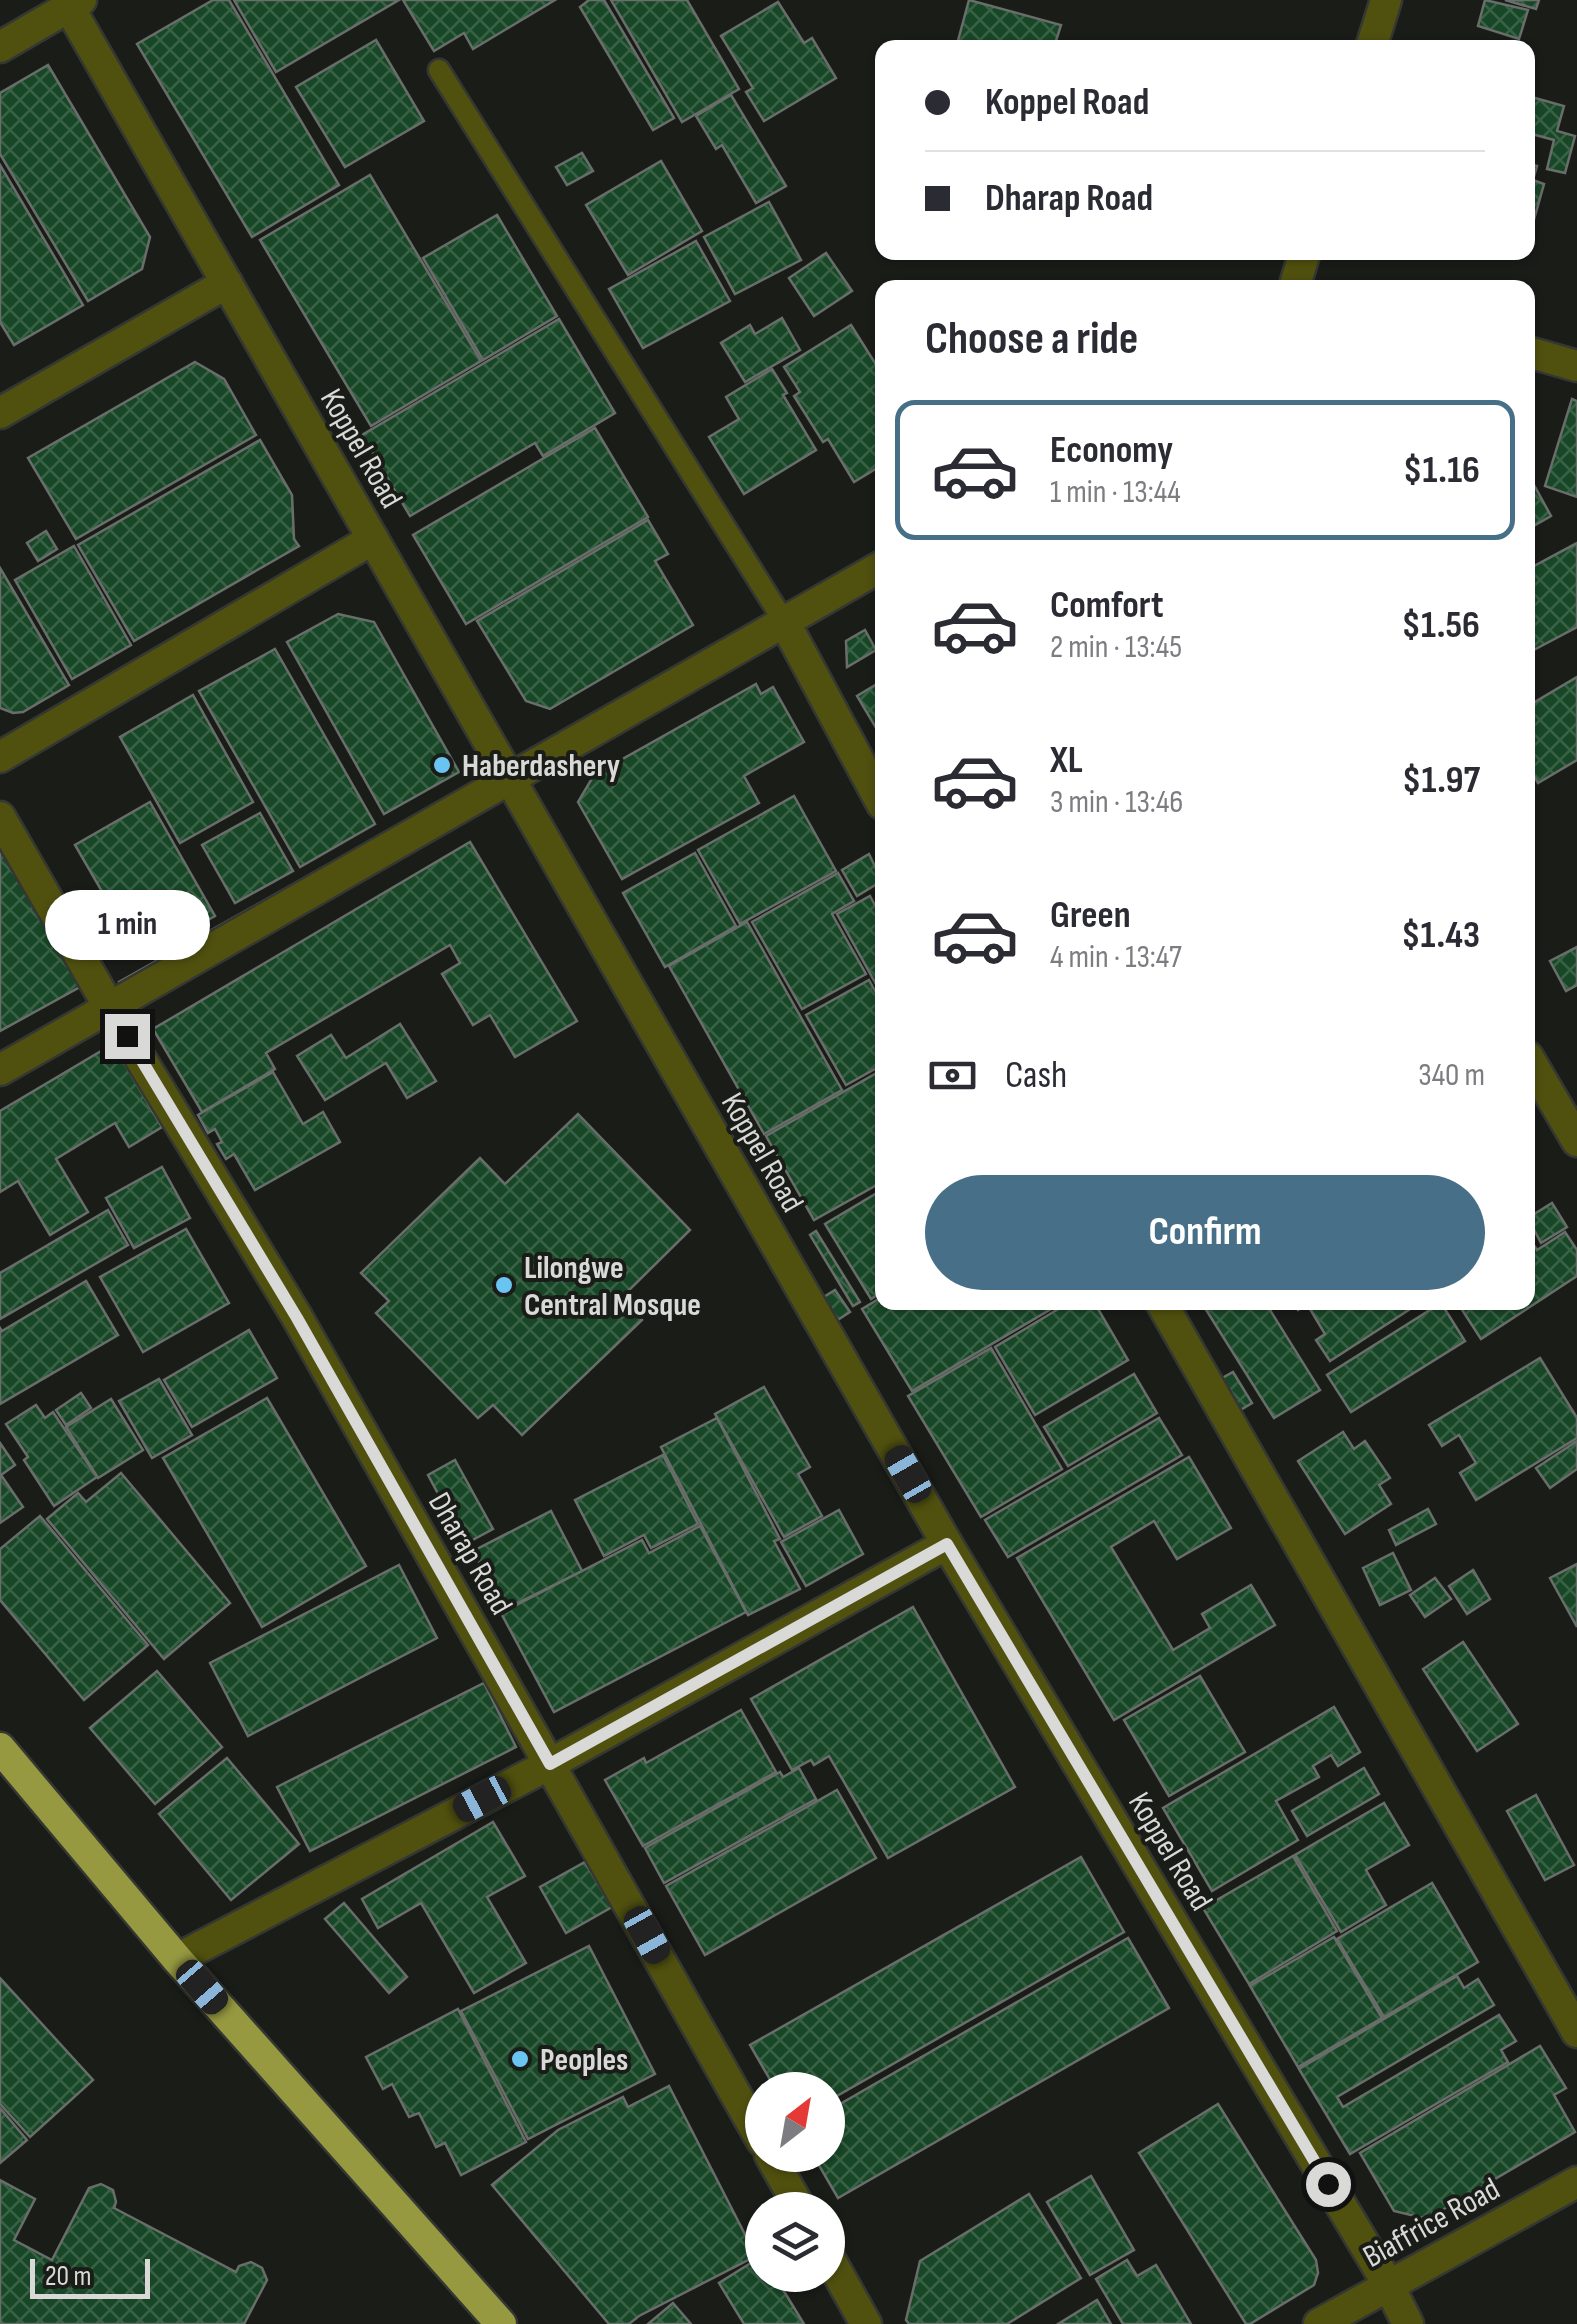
<!DOCTYPE html>
<html lang="en">
<head>
<meta charset="utf-8">
<style>
	body { margin:0; font-family:"Sofia Sans Condensed",sans-serif; background:#f7f7f7; color:#2b2b33; height:100vh; display:flex; flex-direction:column; font-size:38px; white-space:nowrap }
	* { box-sizing:border-box; margin:0 }
	p { font-size:32px; color:#7c7c81 }
	.icon { flex:none; width:55px; height:55px; fill:none; stroke:currentColor; stroke-width:2; stroke-linecap:round; stroke-linejoin:round }
	.map { position:relative; flex:1; overflow:hidden }
	.side { position:absolute; left:875px; top:280px; width:660px; height:1030px; display:flex; flex-direction:column; background:#fff; border-radius:20px; box-shadow:0 2px 8px #0004 }
	.side>* { flex:none }
	.hud { position:absolute; left:875px; top:40px; width:660px; height:220px; border-radius:20px; box-shadow:0 2px 8px #0004; display:grid; align-content:center; height:220px; padding:0 50px; background:#fff }
	.needle { width:65px; rotate:31deg }
	.fabs { position:absolute; left:745px; top:2072px; display:grid; gap:20px }
	.fabs a { display:grid; place-items:center; width:100px; height:100px; border-radius:50%; background:#fff; box-shadow:0 2px 8px #0004; font-size:50px }
	.scale { position:absolute; left:30px; bottom:25px; width:120px; box-sizing:border-box; padding-left:10px; border:5px solid #d9dad7; border-top:0; font-size:28px; line-height:35px; white-space:nowrap; color:#d9dad7; -webkit-text-stroke:8px #1a1c18; paint-order:stroke }
	.end { position:absolute; width:45px; height:45px; margin:-22px; border:12px solid #d9dad7; background:#111; box-shadow:0 0 0 5px #111 }
	.from { border-radius:50% }
	.bubble { position:absolute; height:70px; border-radius:35px; background:#fff; box-shadow:0 2px 8px #0004; font-size:32px; font-weight:700; line-height:70px; text-align:center }
	.car { position:absolute; width:30px; height:60px; margin:-30px -15px; border-radius:12px; box-shadow:0 0 8px 2px #0007; background:linear-gradient(#222 24%,#8ab4d8 0 40%,#222 0 76%,#8ab4d8 0 86%,#222 0) }
	.hud b { display:flex; align-items:center; gap:35px; height:95px; font-size:38px }
	.hud b+b { border-top:2px solid #e1e1e2 }
	.hud i { width:25px; height:25px; background:#2b2b33 }
	ul { padding:0; list-style:none }
	li { display:flex; align-items:center; gap:30px; height:140px; margin:0 20px 15px; padding:0 30px; border:5px solid transparent; border-radius:20px }
	li div { flex:1 }
	li b { display:block; font-size:38px }
	li em { font-style:normal; font-weight:700 }
	li.current { border-color:#477088 }
	li>.icon { width:90px; height:90px; stroke-width:1.5 }
	h2 { padding:0 50px; font-size:45px; line-height:120px }
	.pay { display:flex; align-items:center; gap:25px; height:110px; padding:0 50px; font-size:38px }
	.pay p { margin-inline-start:auto }
	.cta { display:flex; gap:20px; margin-top:auto; padding:20px 50px }
	.cta a { flex:1; height:115px; border-radius:60px; background:#477088; color:#fff; font-size:40px; font-weight:700; line-height:115px; text-align:center }
	.map>svg:first-child { display:block }
	.building { fill:url(#building-cross-hatch); stroke:#696e6a; stroke-width:2.5 }
	.lines { fill:none; stroke-linecap:round; stroke-linejoin:round }
	.lane-casing { stroke:#353733; stroke-width:25 }
	.street-casing { stroke:#353733; stroke-width:35 }
	.highway-casing { stroke:#353733; stroke-width:35 }
	.lane { stroke:#50510f; stroke-width:20 }
	.street { stroke:#50510f; stroke-width:30 }
	.highway { stroke:#969940; stroke-width:30 }
	.route { stroke:#d9dad7; stroke-width:12 }
	.poi-dot { fill:#69c4f1; stroke:#1a1c18; stroke-width:4 }
	.labels { text-anchor:middle; stroke-width:8; stroke-linejoin:round; paint-order:stroke }
	.street-label { font-size:32px; fill:#d9dad7; stroke:#1a1c18 }
	.poi-label { font-size:32px; font-weight:bold; fill:#d9dad7; stroke:#1a1c18; text-anchor:start }
</style>
</head>
<body>
<div class="map">
<svg width="1577" height="2324" viewBox="0 0 1577 2324">
	<defs>
		<pattern id="building-cross-hatch" width="8" height="8" patternUnits="userSpaceOnUse" patternTransform="scale(2.5)"><rect width="8" height="8" fill="#184727"/><path d="M0 0l8 8M0 8l8-8" fill="none" stroke="#396146"/></pattern>
	</defs>
	<rect width="100%" height="100%" fill="#1a1c18"/>
	<!-- building -->
	<g class="building">
		<polygon points="213,0 229,0 339,185 252,237 137,44"/>
		<polygon points="234,0 399,0 276,72"/>
		<polygon points="403,0 555,0 473,49 464,33 434,51"/>
		<polygon points="589,0 604,0 674,118 653,130 580,7"/>
		<polygon points="611,0 687,0 739,89 682,122"/>
		<polygon points="969,0 1061,25 1054,47 1058,48 956,48"/>
		<polygon points="1485,0 1528,10 1519,39 1478,26"/>
		<polygon points="1505,0 1539,0 1536,9"/>
		<polygon points="778,2 804,43 812,38 836,78 764,121 746,92 753,88 721,36"/>
		<polygon points="376,40 424,121 345,167 296,87"/>
		<polygon points="48,65 150,237 142,269 88,301 0,154 0,93"/>
		<polygon points="731,95 786,186 756,203 722,145 716,149 696,116"/>
		<polygon points="1528,96 1564,106 1557,131 1575,136 1565,173 1547,169 1554,140 1528,133"/>
		<polygon points="582,153 593,171 567,185 556,167"/>
		<polygon points="661,161 702,231 628,275 586,205"/>
		<polygon points="1528,164 1537,166 1533,180 1544,184 1533,223 1528,222"/>
		<polygon points="0,165 83,305 14,345 0,322"/>
		<polygon points="370,175 481,361 371,426 260,240"/>
		<polygon points="769,202 801,260 735,294 704,237"/>
		<polygon points="497,215 557,316 483,360 423,258"/>
		<polygon points="696,241 730,301 643,348 609,289"/>
		<polygon points="826,253 852,291 814,316 789,278"/>
		<polygon points="782,318 800,350 745,382 721,343 750,325 755,334"/>
		<polygon points="559,319 615,413 543,456 535,443 410,516 362,435"/>
		<polygon points="851,325 882,374 882,465 854,482 828,439 823,442 794,396 800,392 784,367"/>
		<polygon points="195,362 224,379 256,435 76,539 28,458"/>
		<polygon points="772,369 787,393 783,395 816,450 744,494 709,437 739,419 726,397"/>
		<polygon points="1572,399 1577,401 1577,497 1545,486"/>
		<polygon points="595,428 648,517 466,624 413,535"/>
		<polygon points="260,440 292,495 294,539 299,546 134,641 78,545"/>
		<polygon points="1528,474 1551,516 1528,529"/>
		<polygon points="648,520 668,554 655,561 693,625 550,709 526,701 477,621"/>
		<polygon points="46,531 57,549 38,561 27,543"/>
		<polygon points="1577,543 1577,627 1528,653 1528,559 1532,567"/>
		<polygon points="74,546 131,645 72,679 15,580"/>
		<polygon points="0,568 69,685 23,712 13,713 0,708"/>
		<polygon points="338,614 374,622 459,772 384,814 287,642"/>
		<polygon points="865,630 876,650 847,667 846,641"/>
		<polygon points="275,649 375,824 300,867 199,691"/>
		<polygon points="1577,677 1577,760 1538,783 1528,765 1528,706"/>
		<polygon points="882,681 882,738 857,696"/>
		<polygon points="756,684 761,694 773,687 804,742 744,776 759,803 622,879 578,802 594,775"/>
		<polygon points="193,695 253,802 180,843 120,737"/>
		<polygon points="455,793 458,798 122,987 119,982"/>
		<polygon points="794,796 836,871 740,924 698,850"/>
		<polygon points="150,802 215,916 140,957 75,845"/>
		<polygon points="260,813 293,871 235,903 202,845"/>
		<polygon points="470,842 577,1021 515,1057 490,1015 473,1025 442,974 460,963 450,945 266,1053 275,1069 202,1112 153,1029"/>
		<polygon points="0,846 80,987 0,1031"/>
		<polygon points="695,853 736,926 665,967 623,893"/>
		<polygon points="869,854 882,881 857,896 842,870"/>
		<polygon points="838,873 854,901 832,914 866,974 802,1009 752,922"/>
		<polygon points="870,896 882,918 882,995 837,914"/>
		<polygon points="747,922 842,1090 764,1134 669,966"/>
		<polygon points="1577,947 1577,985 1566,991 1550,961"/>
		<polygon points="869,980 882,1003 882,1065 846,1085 806,1015"/>
		<polygon points="400,1024 436,1081 407,1098 386,1063 325,1100 297,1056 331,1035 346,1058"/>
		<polygon points="113,1044 162,1127 129,1147 115,1123 56,1159 88,1212 50,1235 18,1181 0,1192 0,1111"/>
		<polygon points="882,1070 882,1182 814,1220 766,1136"/>
		<polygon points="273,1072 303,1124 323,1112 340,1142 255,1190 234,1154 226,1159 217,1144 222,1142 215,1129 208,1133 198,1115"/>
		<polygon points="578,1114 690,1230 621,1298 642,1320 522,1435 493,1405 478,1418 376,1313 389,1301 361,1273 480,1158 505,1184"/>
		<polygon points="162,1167 190,1218 134,1248 106,1198"/>
		<polygon points="882,1190 882,1292 871,1299 825,1224"/>
		<polygon points="1552,1203 1567,1227 1541,1243 1528,1218"/>
		<polygon points="108,1210 128,1245 0,1319 0,1273"/>
		<polygon points="186,1229 229,1303 143,1352 100,1277"/>
		<polygon points="816,1231 860,1302 853,1306 810,1235"/>
		<polygon points="1565,1232 1577,1250 1577,1276 1481,1339 1457,1302 1528,1302 1528,1236 1537,1250"/>
		<polygon points="86,1281 118,1335 0,1404 0,1328 2,1331"/>
		<polygon points="835,1290 850,1312 833,1323 819,1300"/>
		<polygon points="882,1297 882,1302 1063,1302 912,1391 862,1309"/>
		<polygon points="1070,1302 1094,1302 1128,1360 1035,1415 995,1347"/>
		<polygon points="1214,1302 1265,1302 1320,1390 1274,1418 1205,1308"/>
		<polygon points="1293,1302 1421,1302 1330,1361 1316,1340 1325,1334 1307,1304 1298,1310"/>
		<polygon points="1441,1303 1465,1341 1351,1412 1327,1375"/>
		<polygon points="249,1330 277,1378 192,1427 164,1380"/>
		<polygon points="991,1348 1062,1469 981,1517 908,1396"/>
		<polygon points="1540,1358 1577,1418 1577,1438 1476,1500 1460,1473 1476,1463 1459,1435 1442,1446 1429,1425"/>
		<polygon points="1233,1372 1252,1403 1237,1412 1217,1381"/>
		<polygon points="1134,1374 1157,1413 1068,1466 1044,1427"/>
		<polygon points="159,1379 192,1435 152,1458 119,1401"/>
		<polygon points="764,1387 810,1467 798,1474 822,1516 784,1537 715,1414"/>
		<polygon points="81,1393 91,1408 66,1425 56,1410"/>
		<polygon points="267,1398 366,1566 262,1627 163,1458"/>
		<polygon points="111,1399 143,1450 98,1478 66,1427"/>
		<polygon points="36,1405 45,1418 53,1412 97,1477 54,1506 24,1460 28,1457 6,1424"/>
		<polygon points="717,1418 780,1539 774,1541 800,1589 748,1615 661,1447"/>
		<polygon points="1159,1418 1182,1455 1008,1557 985,1520"/>
		<polygon points="1343,1432 1354,1449 1365,1441 1390,1478 1379,1485 1391,1504 1345,1534 1298,1461"/>
		<polygon points="1577,1441 1577,1469 1550,1488 1536,1468"/>
		<polygon points="0,1443 15,1465 1,1475 23,1507 0,1523"/>
		<polygon points="663,1455 698,1524 651,1548 644,1535 604,1556 575,1500"/>
		<polygon points="1189,1457 1231,1528 1177,1559 1154,1521 1111,1547 1173,1650 1210,1628 1202,1614 1251,1585 1275,1625 1114,1720 1017,1558"/>
		<polygon points="455,1460 493,1529 465,1544 428,1475"/>
		<polygon points="121,1473 230,1603 164,1659 47,1519 78,1493 86,1502"/>
		<polygon points="1428,1509 1436,1524 1396,1545 1389,1530"/>
		<polygon points="839,1510 863,1554 806,1586 781,1542"/>
		<polygon points="551,1511 582,1571 504,1610 473,1551"/>
		<polygon points="40,1516 148,1645 84,1700 0,1600 0,1549"/>
		<polygon points="700,1526 746,1612 554,1712 501,1613 642,1540 649,1553"/>
		<polygon points="1393,1553 1411,1590 1380,1605 1363,1568"/>
		<polygon points="1577,1564 1577,1627 1550,1578"/>
		<polygon points="399,1565 437,1638 248,1736 210,1663"/>
		<polygon points="1473,1570 1490,1599 1467,1614 1449,1586"/>
		<polygon points="1435,1578 1451,1599 1425,1617 1410,1595"/>
		<polygon points="913,1607 1015,1787 888,1858 829,1756 814,1765 811,1760 792,1770 751,1699"/>
		<polygon points="1463,1642 1518,1724 1477,1751 1423,1669"/>
		<polygon points="157,1671 222,1747 155,1804 90,1728"/>
		<polygon points="1200,1676 1245,1752 1169,1796 1124,1720"/>
		<polygon points="484,1683 516,1747 310,1851 277,1787"/>
		<polygon points="1334,1707 1360,1752 1338,1766 1331,1755 1313,1766 1319,1777 1276,1801 1298,1840 1212,1891 1163,1808"/>
		<polygon points="741,1710 776,1772 643,1846 605,1780 644,1758 646,1763"/>
		<polygon points="227,1758 299,1844 231,1900 159,1814"/>
		<polygon points="799,1768 816,1799 664,1883 645,1848 780,1772 783,1777"/>
		<polygon points="1364,1768 1379,1794 1307,1836 1292,1811"/>
		<polygon points="837,1790 876,1858 705,1955 666,1886"/>
		<polygon points="1536,1795 1574,1865 1545,1880 1507,1811"/>
		<polygon points="1384,1803 1409,1845 1366,1870 1386,1905 1341,1932 1295,1855"/>
		<polygon points="493,1822 525,1876 487,1897 526,1963 474,1993 421,1903 378,1928 362,1899"/>
		<polygon points="1293,1856 1337,1931 1249,1984 1203,1908"/>
		<polygon points="1081,1857 1124,1932 828,2101 828,2090 776,2090 750,2045"/>
		<polygon points="585,1862 612,1907 566,1933 540,1887"/>
		<polygon points="1432,1883 1478,1962 1384,2017 1337,1939"/>
		<polygon points="344,1903 407,1977 389,1993 325,1919"/>
		<polygon points="1334,1937 1382,2018 1298,2067 1250,1986"/>
		<polygon points="1128,1938 1169,2008 838,2198 813,2155 828,2155 828,2111"/>
		<polygon points="589,1946 655,2074 528,2139 461,2011"/>
		<polygon points="1457,1976 1464,1988 1478,1979 1494,2005 1337,2097 1343,2107 1499,2015 1516,2041 1501,2050 1508,2062 1350,2154 1299,2069"/>
		<polygon points="0,1978 93,2080 30,2137 0,2104"/>
		<polygon points="458,2009 526,2142 461,2175 445,2143 436,2147 419,2113 409,2117 392,2084 383,2089 366,2057"/>
		<polygon points="1540,2046 1566,2088 1554,2095 1575,2132 1427,2219 1394,2211 1360,2153"/>
		<polygon points="669,2086 756,2256 639,2316 629,2324 609,2324 492,2185 558,2130 623,2097 628,2107"/>
		<polygon points="1218,2104 1316,2260 1318,2273 1314,2285 1250,2324 1246,2324 1139,2153"/>
		<polygon points="0,2108 27,2140 0,2163"/>
		<polygon points="1091,2176 1134,2250 1090,2275 1047,2202"/>
		<polygon points="0,2180 35,2199 14,2240 52,2260 89,2188 101,2184 113,2190 116,2202 114,2208 236,2272 239,2266 251,2262 262,2268 267,2280 244,2324 0,2324"/>
		<polygon points="1029,2194 1081,2278 1007,2324 909,2324 906,2320 920,2261"/>
		<polygon points="762,2256 762,2275 774,2275 804,2324 744,2324 719,2283"/>
		<polygon points="1127,2260 1137,2276 1156,2265 1191,2324 1123,2324 1096,2279"/>
		<polygon points="1097,2300 1111,2324 1058,2324"/>
		<polygon points="673,2303 691,2324 648,2324"/>
	</g>
	<g class="lines">
		<!-- lane casing -->
		<g class="lane-casing">
			<polyline id="lane" points="439,70 785,623"/>
		</g>
		<!-- street casing -->
		<g class="street-casing">
			<g id="street">
				<polyline points="69,7 947,1544 1388,2284 1408,2324"/>
				<polyline points="0,47 81,0"/>
				<polyline points="1371,48 1386,0"/>
				<polyline points="1294,288 1305,252"/>
				<polyline points="1528,352 1577,366"/>
				<polyline points="0,413 227,283"/>
				<polyline points="785,623 882,804"/>
				<polyline points="0,757 373,539"/>
				<polyline points="0,817 108,1005 297,1317 762,2141"/>
				<polyline points="1528,1057 1577,1141"/>
				<polyline points="0,1070 882,566"/>
				<polyline points="1161,1302 1577,2032"/>
				<polyline points="177,1959 550,1764 947,1544"/>
				<polyline points="770,2155 801,2210"/>
				<polyline points="828,2256 866,2324"/>
				<polyline points="1319,2324 1577,2182"/>
			</g>
		</g>
		<!-- highway casing -->
		<g class="highway-casing">
			<polyline id="highway" points="0,1748 177,1959 501,2324"/>
		</g>
		<!-- lane -->
		<use href="#lane" class="lane"/>
		<!-- street -->
		<use href="#street" class="street"/>
		<!-- highway -->
		<use href="#highway" class="highway"/>
	</g>
	<g class="lines">
		<!-- route -->
		<polyline class="route" points="127,1036 297,1318 550,1764 947,1544 1328,2184"/>
	</g>
	<!-- markers -->
	<g class="poi-dot">
		<circle cx="442" cy="765" r="10"/>
		<circle cx="504" cy="1285" r="10"/>
		<circle cx="520" cy="2059" r="10"/>
	</g>
	<g class="labels">
		<!-- street labels -->
		<g class="street-label">
			<text transform="translate(362 448) rotate(60)" y="11">Koppel Road</text>
			<text transform="translate(763 1152) rotate(60)" y="11">Koppel Road</text>
			<text transform="translate(471 1553) rotate(60)" y="11">Dharap Road</text>
			<text transform="translate(1171 1851) rotate(59)" y="11">Koppel Road</text>
			<text transform="translate(1431 2222) rotate(-29)" y="11">Biaffrice Road</text>
		</g>
		<!-- poi labels -->
		<g class="poi-label">
			<text x="462" y="776">Haberdashery</text>
			<text x="524" y="1278">Lilongwe<tspan x="524" dy="37">Central Mosque</tspan></text>
			<text x="540" y="2070">Peoples</text>
		</g>
	</g>
</svg>
<div class="fabs">
<a><svg class="needle" viewBox="-14 -14 28 28"><path d="M0-13l5 13h-10z" fill="#e53935"/><path d="M0 13l5-13h-10z" fill="#7c7c81"/></svg></a>
<a><svg class="icon" aria-label="layers" viewBox="0 0 24 24"><path d="M12 4l9 5-9 5-9-5zM3 14l9 5 9-5"/></svg></a>
</div>
<div class="scale">20 m</div>
<i class="end from" style="left:1328px;top:2184px"></i>
<i class="end" style="left:127px;top:1036px"></i>
<div class="bubble" style="left:45px;top:890px;width:165px">1 min</div>
<i class="car" style="left:908px;top:1474px;rotate:330deg"></i>
<i class="car" style="left:482px;top:1799px;rotate:242deg"></i>
<i class="car" style="left:647px;top:1935px;rotate:151deg"></i>
<i class="car" style="left:202px;top:1987px;rotate:139deg"></i>
<div class="hud">
<b><i class="from"></i>Koppel Road</b>
<b><i></i>Dharap Road</b>
</div>
<section class="side">
<h2>Choose a ride</h2>
<ul>
<li class="current"><svg class="icon" aria-label="car" viewBox="0 0 24 24"><path d="M5 17H2v-5l4-1 3-4h7l3 4 3 1v5h-3M9 17h6M6 11h13"/><circle cx="7" cy="17" r="2"/><circle cx="17" cy="17" r="2"/></svg><div><b>Economy</b><p>1 min · 13:44</p></div><em>$1.16</em></li>
<li><svg class="icon" aria-label="car" viewBox="0 0 24 24"><path d="M5 17H2v-5l4-1 3-4h7l3 4 3 1v5h-3M9 17h6M6 11h13"/><circle cx="7" cy="17" r="2"/><circle cx="17" cy="17" r="2"/></svg><div><b>Comfort</b><p>2 min · 13:45</p></div><em>$1.56</em></li>
<li><svg class="icon" aria-label="car" viewBox="0 0 24 24"><path d="M5 17H2v-5l4-1 3-4h7l3 4 3 1v5h-3M9 17h6M6 11h13"/><circle cx="7" cy="17" r="2"/><circle cx="17" cy="17" r="2"/></svg><div><b>XL</b><p>3 min · 13:46</p></div><em>$1.97</em></li>
<li><svg class="icon" aria-label="car" viewBox="0 0 24 24"><path d="M5 17H2v-5l4-1 3-4h7l3 4 3 1v5h-3M9 17h6M6 11h13"/><circle cx="7" cy="17" r="2"/><circle cx="17" cy="17" r="2"/></svg><div><b>Green</b><p>4 min · 13:47</p></div><em>$1.43</em></li>
</ul>
<div class="pay"><svg class="icon" aria-label="cash" viewBox="0 0 24 24"><path d="M3 7h18v10H3z"/><circle cx="12" cy="12" r="2"/></svg>Cash<p>340 m</p></div>
<div class="cta"><a>Confirm</a></div>
</section>
</div>
</body>
</html>
